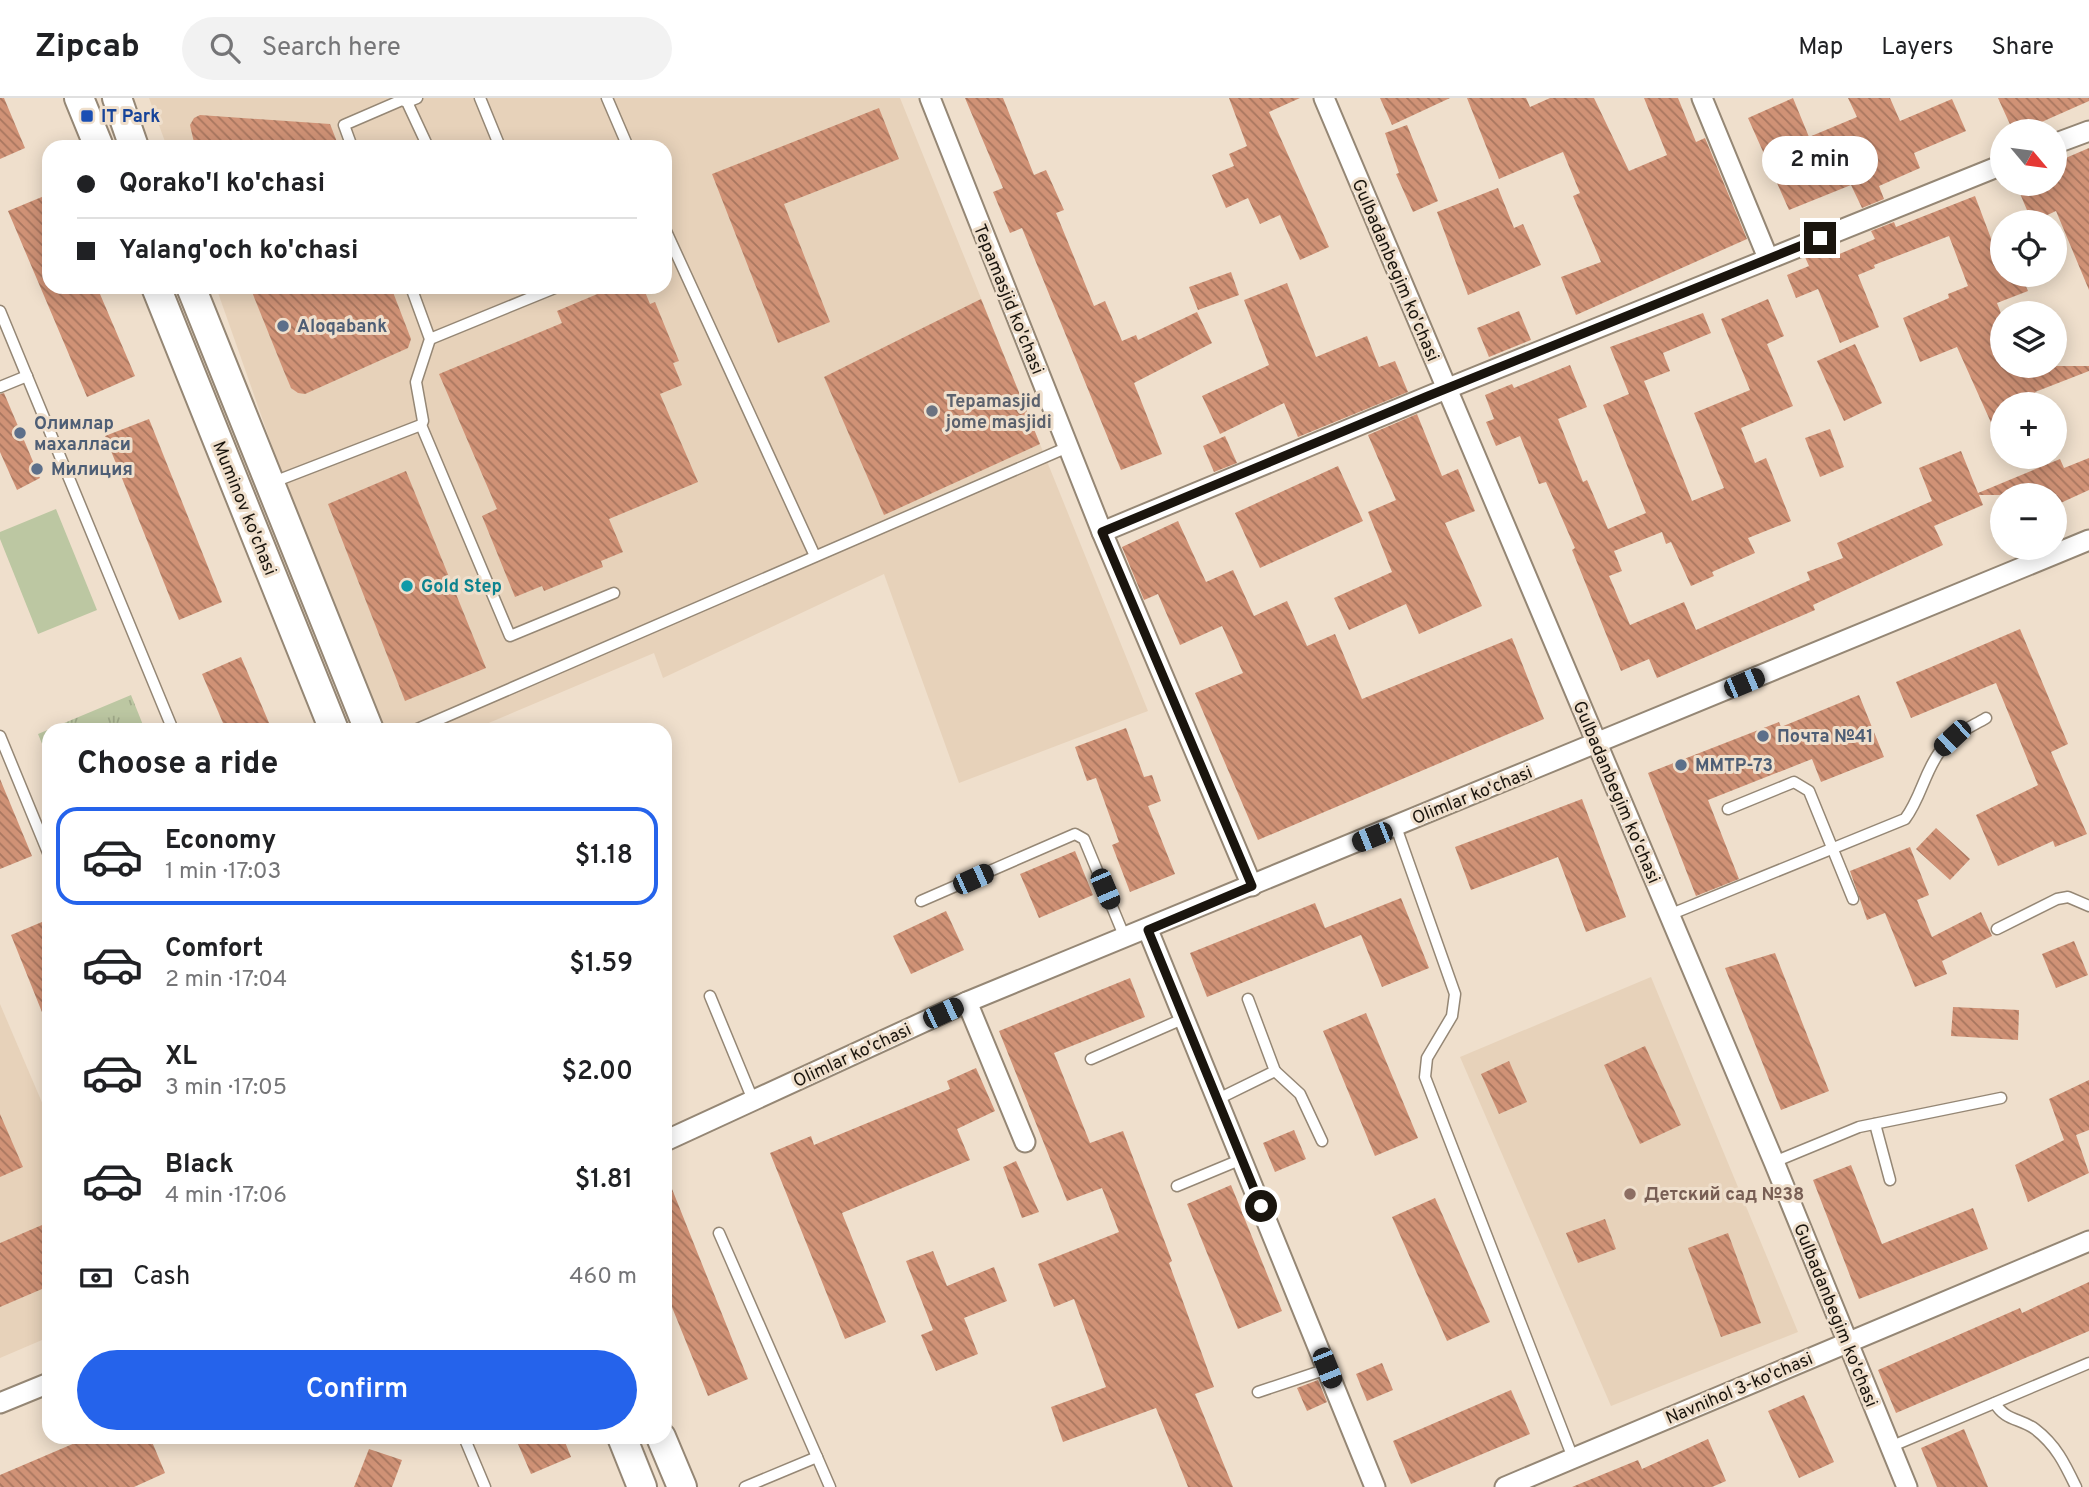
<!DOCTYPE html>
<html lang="en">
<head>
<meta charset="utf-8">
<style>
	body { margin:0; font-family:Overpass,sans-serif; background:#f2f2f2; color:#202124; height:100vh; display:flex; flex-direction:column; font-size:26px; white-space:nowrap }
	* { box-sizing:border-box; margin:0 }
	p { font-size:23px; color:#757577 }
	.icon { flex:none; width:38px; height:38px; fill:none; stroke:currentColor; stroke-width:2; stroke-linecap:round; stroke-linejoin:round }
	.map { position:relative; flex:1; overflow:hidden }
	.sheet { position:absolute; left:42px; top:625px; width:630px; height:721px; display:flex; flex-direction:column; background:#fff; border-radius:21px; box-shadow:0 4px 18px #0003 }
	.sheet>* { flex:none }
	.banner { position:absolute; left:42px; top:42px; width:630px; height:154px; border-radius:21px; box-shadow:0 4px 18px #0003; display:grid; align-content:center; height:154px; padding:0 35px; background:#fff }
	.needle { width:46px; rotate:119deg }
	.controls { position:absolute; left:1990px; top:21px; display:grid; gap:14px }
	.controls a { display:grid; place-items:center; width:77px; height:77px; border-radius:50%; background:#fff; box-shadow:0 4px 18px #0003; font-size:35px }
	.end { position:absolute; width:32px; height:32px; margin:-16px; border:9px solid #1a150e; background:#fff; box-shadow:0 0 0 4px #fff }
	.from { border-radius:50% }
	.bubble { position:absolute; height:49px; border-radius:24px; background:#fff; box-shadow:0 4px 18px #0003; font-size:23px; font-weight:600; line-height:49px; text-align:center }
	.car { position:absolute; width:21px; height:42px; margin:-21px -10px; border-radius:9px; box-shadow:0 0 5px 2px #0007; background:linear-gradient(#222 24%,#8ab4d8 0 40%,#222 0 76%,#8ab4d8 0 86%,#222 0) }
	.banner b { display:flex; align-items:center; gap:24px; height:66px; font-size:26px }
	.banner b+b { border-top:2px solid #e0e0e0 }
	.banner i { width:18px; height:18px; background:#202124 }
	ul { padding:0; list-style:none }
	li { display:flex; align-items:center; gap:21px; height:98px; margin:0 14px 10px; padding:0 21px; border:4px solid transparent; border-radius:21px }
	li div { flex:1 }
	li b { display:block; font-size:26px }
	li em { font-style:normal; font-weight:600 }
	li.active { border-color:#2563eb }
	li>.icon { width:63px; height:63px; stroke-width:1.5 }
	h2 { padding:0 35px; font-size:32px; line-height:84px }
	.pay { display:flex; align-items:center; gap:18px; height:77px; padding:0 35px; font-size:26px }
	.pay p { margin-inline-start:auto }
	.button { display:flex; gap:14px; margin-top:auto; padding:14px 35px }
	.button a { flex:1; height:80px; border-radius:42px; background:#2563eb; color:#fff; font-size:28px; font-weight:600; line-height:80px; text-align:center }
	header { display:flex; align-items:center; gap:42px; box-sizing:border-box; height:98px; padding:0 35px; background:#fff; border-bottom:2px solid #e0e0e0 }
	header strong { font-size:33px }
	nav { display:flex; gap:38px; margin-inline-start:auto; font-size:24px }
	.search { width:490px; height:63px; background:#f2f2f2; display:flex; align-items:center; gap:18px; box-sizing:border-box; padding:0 24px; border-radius:38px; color:#757577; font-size:26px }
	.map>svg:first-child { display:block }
	.built { fill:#e7d2ba }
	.park { fill:url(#park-tufts) }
	.garden { fill:#bcc7a2 }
	.building { fill:url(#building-back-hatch) }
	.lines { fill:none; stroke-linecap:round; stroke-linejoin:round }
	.service-casing { stroke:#958775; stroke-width:13 }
	.minor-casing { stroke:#958775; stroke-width:23 }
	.secondary-casing { stroke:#958775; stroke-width:32 }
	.service { stroke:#fff; stroke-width:10 }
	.minor { stroke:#fff; stroke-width:19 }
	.secondary { stroke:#fff; stroke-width:28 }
	.route { stroke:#1a150e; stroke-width:9 }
	.transit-dot { fill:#1a4fb4; stroke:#efdfcc; stroke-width:2.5 }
	.service-dot { fill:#5c6f8a; stroke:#efdfcc; stroke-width:2.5 }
	.worship-dot { fill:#6b7280; stroke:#efdfcc; stroke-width:2.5 }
	.culture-dot { fill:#0f9aa8; stroke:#efdfcc; stroke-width:2.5 }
	.education-dot { fill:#8d6e63; stroke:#efdfcc; stroke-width:2.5 }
	.labels { text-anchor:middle; stroke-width:6; stroke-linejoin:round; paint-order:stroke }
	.transit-label { font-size:18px; font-weight:bold; fill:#164399; stroke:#efdfcc; text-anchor:start }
	.street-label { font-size:18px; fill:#1a150e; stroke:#efdfcc }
	.service-label { font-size:18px; font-weight:bold; fill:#4e5e75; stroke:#efdfcc; text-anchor:start }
	.worship-label { font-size:18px; font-weight:bold; fill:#5b616d; stroke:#efdfcc; text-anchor:start }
	.culture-label { font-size:18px; font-weight:bold; fill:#0d838f; stroke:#efdfcc; text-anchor:start }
	.education-label { font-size:18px; font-weight:bold; fill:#785e54; stroke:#efdfcc; text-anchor:start }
</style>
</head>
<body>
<header>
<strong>Zipcab</strong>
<div class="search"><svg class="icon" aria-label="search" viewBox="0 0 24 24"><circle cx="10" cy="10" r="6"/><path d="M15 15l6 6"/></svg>Search here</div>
<nav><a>Map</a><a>Layers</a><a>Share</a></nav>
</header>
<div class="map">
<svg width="2089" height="1389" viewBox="0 0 2089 1389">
	<defs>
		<pattern id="park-tufts" width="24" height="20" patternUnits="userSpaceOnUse" patternTransform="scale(1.75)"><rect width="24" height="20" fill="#bcc7a2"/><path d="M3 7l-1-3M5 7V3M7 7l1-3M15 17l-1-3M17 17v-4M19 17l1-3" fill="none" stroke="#a1aa8a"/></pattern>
		<pattern id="building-back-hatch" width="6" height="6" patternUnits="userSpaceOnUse" patternTransform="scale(1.75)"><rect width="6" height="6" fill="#d09276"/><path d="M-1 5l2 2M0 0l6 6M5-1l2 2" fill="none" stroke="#a8765f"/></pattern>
	</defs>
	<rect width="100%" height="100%" fill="#efdfcc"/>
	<!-- built -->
	<g class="built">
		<polygon points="149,0 900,0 1148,613 959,685 884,476 663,580 654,555 472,632 372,632 216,189 665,189 665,49 167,49"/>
		<polygon points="1651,879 1798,1234 1611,1308 1460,959"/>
		<polygon points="0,906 49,1021 49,1239 0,1260"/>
	</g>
	<!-- park -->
	<polygon class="park" points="131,597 145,632 49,632 49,663 38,636"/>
	<!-- garden -->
	<polygon class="garden" points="56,411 97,512 38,536 0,441 0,434"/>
	<!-- building -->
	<g class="building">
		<polygon points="0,0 4,0 25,50 0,61"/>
		<polygon points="965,0 1003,0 1034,77 1046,72 1064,112 1056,115 1094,208 1105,203 1122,243 1136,237 1138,242 1197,214 1212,245 1134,285 1162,356 1121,372 1022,130 1010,135 993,94 1003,90"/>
		<polygon points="1229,0 1300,0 1269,14 1329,149 1300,162 1280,117 1260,126 1248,100 1226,110 1212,77 1234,68 1229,56 1247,48"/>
		<polygon points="1380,0 1450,0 1392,27"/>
		<polygon points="1467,0 1526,0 1530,9 1550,0 1594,0 1629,73 1667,57 1644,0 1678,0 1696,44 1705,40 1747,141 1576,217 1561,179 1601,164 1573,98 1580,95 1563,54 1499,81"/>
		<polygon points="1793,0 1809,39 1857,19 1848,0 1890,0 1900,23 1952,1 1966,33 1914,55 1920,70 1879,88 1884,101 1862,110 1851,87 1789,112 1748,20"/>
		<polygon points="1998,0 2089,0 2089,3 2021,33 2013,33"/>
		<polygon points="879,10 899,61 784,106 830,224 778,245 712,76"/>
		<polygon points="200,17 330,26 339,49 195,49 190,27 194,20"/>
		<polygon points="1407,27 1438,103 1413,114 1396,76 1399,75 1385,35"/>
		<polygon points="2089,50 2089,192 2056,113 2032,124 2016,86 2054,86 2054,65"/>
		<polygon points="1498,90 1514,130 1523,126 1541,167 1468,197 1437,114"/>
		<polygon points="49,96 49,189 97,189 135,278 87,299 8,113"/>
		<polygon points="1975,98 1995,151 2002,148 2002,177 2021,177 2028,193 1997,205 2002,218 2002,268 2089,268 2089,273 2035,294 2041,306 2002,306 2002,349 1957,249 1920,264 1903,220 1949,200 1948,196 1968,188 1949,138 1874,167 1875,170 1858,177 1879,229 1840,245 1818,191 1796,200 1787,177 1809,168 1805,159 1833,148 1837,157 1875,141 1871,133 1894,124 1896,129"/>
		<polygon points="1231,174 1239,197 1198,212 1189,189"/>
		<polygon points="1287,185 1316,259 1367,238 1379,269 1395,263 1408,294 1298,339 1284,305 1220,336 1202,298 1269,267 1244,202"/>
		<polygon points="250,189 391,189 411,241 408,250 305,296 298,295 291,290 283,271"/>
		<polygon points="614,189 643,189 650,206 655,204 679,263 673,265 682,287 660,296 698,384 609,421 623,454 601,463 603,469 544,493 542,488 515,499 482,418 497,411 439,276 562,225 557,213"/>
		<polygon points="981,201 1040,346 884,417 824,279"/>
		<polygon points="1768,201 1784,238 1767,246 1793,308 1741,330 1755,365 1766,360 1791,423 1748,440 1755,455 1712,474 1714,478 1691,488 1671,444 1666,446 1662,434 1614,453 1622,473 1609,478 1630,527 1684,504 1696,532 1810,482 1807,474 1843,460 1837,445 1932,403 1919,370 1961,353 1978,395 2060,361 2064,370 2089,360 2089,392 2054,408 2054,397 1979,397 1983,407 1934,428 1943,447 1813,507 1815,512 1657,580 1649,561 1621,573 1572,452 1575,450 1546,384 1539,386 1520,338 1496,348 1486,324 1494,321 1485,297 1512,286 1514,290 1570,267 1587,309 1558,321 1583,384 1587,382 1608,431 1646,415 1603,307 1629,296 1610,249 1703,215 1711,235 1663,255 1670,273 1644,283 1692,403 1724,390 1694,315 1750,292 1721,221"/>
		<polygon points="1519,213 1531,242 1489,259 1477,230"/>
		<polygon points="1855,246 1882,305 1844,323 1817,263"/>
		<polygon points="4,295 40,380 17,392 0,354 0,296"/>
		<polygon points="1417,316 1442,378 1458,371 1475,413 1445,425 1482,508 1419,536 1406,506 1349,532 1334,500 1392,474 1368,414 1396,402 1368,337"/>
		<polygon points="149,321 222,504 179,522 105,338"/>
		<polygon points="1830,331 1844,369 1820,379 1805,340"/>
		<polygon points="1225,338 1237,365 1214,374 1203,348"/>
		<polygon points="1338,368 1363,423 1260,470 1235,415"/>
		<polygon points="406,373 486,570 405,603 328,406"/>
		<polygon points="1178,423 1206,484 1233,472 1254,518 1287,503 1307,548 1335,536 1362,601 1512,540 1544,621 1258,742 1195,595 1243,575 1222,528 1180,547 1158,496 1144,502 1122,449"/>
		<polygon points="2020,531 2068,646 2051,654 2087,736 2055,749 2053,743 1998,768 1976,717 2038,687 1996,585 1911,620 1896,584"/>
		<polygon points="241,559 272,632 226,632 202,576"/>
		<polygon points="1859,597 1884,659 1821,684 1812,661 1708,702 1739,781 1696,798 1648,675 1779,624 1781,629"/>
		<polygon points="1126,630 1144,679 1152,677 1161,703 1148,708 1175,776 1130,794 1112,747 1119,744 1096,680 1087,683 1075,649"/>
		<polygon points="0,681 32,758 0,771"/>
		<polygon points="1582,701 1626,819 1586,834 1558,759 1471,792 1455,749"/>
		<polygon points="1936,730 1970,761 1950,782 1916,751"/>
		<polygon points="1910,749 1929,797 1917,802 1932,839 1981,814 1992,838 1942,863 1947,876 1915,889 1885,815 1867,822 1850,773"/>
		<polygon points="1075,753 1093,797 1039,820 1020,776"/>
		<polygon points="1401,800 1429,870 1382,889 1361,837 1207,899 1190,855 1315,805 1325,830"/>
		<polygon points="946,813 964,852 911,876 893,838"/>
		<polygon points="49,821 49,928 48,929 11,837"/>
		<polygon points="2074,843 2088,877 2056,890 2042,856"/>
		<polygon points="1775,855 1829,993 1781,1012 1725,870"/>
		<polygon points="1130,880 1145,919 1054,955 1090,1045 1123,1033 1172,1163 1169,1165 1214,1289 1195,1296 1233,1389 1188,1389 1156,1310 1063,1344 1051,1309 1106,1289 1074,1201 1054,1209 1038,1166 1119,1134 1102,1090 1067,1103 999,933"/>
		<polygon points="1953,909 2019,912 2018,942 1951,938"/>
		<polygon points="1366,915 1418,1040 1375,1058 1323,933"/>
		<polygon points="1645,948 1681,1027 1640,1046 1604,967"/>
		<polygon points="1509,963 1527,1004 1499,1016 1481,976"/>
		<polygon points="976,970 995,1013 957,1031 970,1062 842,1115 886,1224 845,1241 770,1055 811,1038 814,1047 950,991 947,983"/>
		<polygon points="2089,982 2089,1032 2076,1037 2089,1075 2028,1104 2015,1067 2064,1042 2049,1001"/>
		<polygon points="0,1016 23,1069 0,1079"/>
		<polygon points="1294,1032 1306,1061 1275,1074 1263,1045"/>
		<polygon points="1016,1063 1039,1114 1022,1120 1003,1069"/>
		<polygon points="1851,1067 1882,1146 1973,1110 1988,1151 1859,1201 1813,1082"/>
		<polygon points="666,1076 748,1281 708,1298 665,1192"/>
		<polygon points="1231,1087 1282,1213 1238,1231 1187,1106"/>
		<polygon points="1435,1100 1490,1224 1447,1243 1392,1119"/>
		<polygon points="1605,1121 1616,1151 1578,1165 1566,1135"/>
		<polygon points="49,1124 49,1188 0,1209 0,1145"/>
		<polygon points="1728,1135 1761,1225 1721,1239 1688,1150"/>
		<polygon points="933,1153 947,1188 994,1169 1007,1203 964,1220 978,1256 936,1273 921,1237 933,1232 906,1163"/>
		<polygon points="2089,1184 2089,1233 1896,1315 1878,1272 2020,1210 2022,1215"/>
		<polygon points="1382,1265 1393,1292 1367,1303 1356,1276"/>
		<polygon points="1318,1282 1327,1304 1307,1313 1297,1290"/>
		<polygon points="1511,1292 1530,1336 1411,1386 1393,1343"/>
		<polygon points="1804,1297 1834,1364 1799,1380 1768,1313"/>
		<polygon points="1964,1331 1988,1389 1937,1389 1921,1350"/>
		<polygon points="89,1339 150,1339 165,1375 134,1389 0,1389 0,1377"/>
		<polygon points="515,1339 563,1339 571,1359 531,1376"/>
		<polygon points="1708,1341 1726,1383 1712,1389 1572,1389 1638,1362 1642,1371"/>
		<polygon points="369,1351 402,1362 392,1389 354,1389"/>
	</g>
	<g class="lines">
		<!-- service casing -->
		<g class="service-casing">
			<g id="service">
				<polyline points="480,0 500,49"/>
				<polyline points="607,0 628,49"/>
				<polyline points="407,4 417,0"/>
				<polyline points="352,49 344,27 402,2 407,4 428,49"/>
				<polyline points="665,131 815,458"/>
				<polyline points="0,213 173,632"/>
				<polyline points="430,241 557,189"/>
				<polyline points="0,289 27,278"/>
				<polyline points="421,327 510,538 614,495"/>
				<polyline points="271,385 421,327 423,323 416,284 430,241 411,189"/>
				<polyline points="415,632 1068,349"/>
				<polyline points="0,638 49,757"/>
				<polyline points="1728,711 1794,684 1809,693 1853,801"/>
				<polyline points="1396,729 1455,896 1452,918 1427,960 1425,979 1573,1360"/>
				<polyline points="921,803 1075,736 1084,741 1125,840"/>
				<path d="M1669,817L1905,721C1921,700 1925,672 1941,652C1951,637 1971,629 1986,620"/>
				<polyline points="1997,831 2057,801 2068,799 2089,808"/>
				<polyline points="710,898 753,1002"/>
				<polyline points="1091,961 1185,920"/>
				<polyline points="1275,973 1300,996 1322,1043"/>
				<polyline points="1218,1001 1275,973 1248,901"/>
				<polyline points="1875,1026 1890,1082"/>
				<polyline points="1774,1064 1859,1029 2001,1000"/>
				<polyline points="1177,1088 1242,1061"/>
				<polyline points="719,1135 817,1359"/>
				<polyline points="1258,1294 1327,1271"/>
				<path d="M1995,1305C2005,1323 2020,1320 2035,1331C2056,1347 2065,1366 2076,1389"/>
				<polyline points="464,1339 485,1389"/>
				<polyline points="1890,1349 2089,1265"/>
				<polyline points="745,1389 817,1359 830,1389"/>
			</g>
		</g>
		<!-- minor casing -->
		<g class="minor-casing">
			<g id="minor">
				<polyline points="930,0 1102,434 1252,788"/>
				<polyline points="1324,0 1774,1064 1907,1389"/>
				<polyline points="1702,0 1768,160"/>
				<polyline points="2054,46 2089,33"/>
				<polyline points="1102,434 1446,291 2002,67"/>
				<polyline points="1148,832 1375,1389"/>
				<polyline points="967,904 1025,1044"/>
				<polyline points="665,1043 967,904 2089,442"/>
				<polyline points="0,1305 49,1285"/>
				<polyline points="1505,1389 2089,1143"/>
			</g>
		</g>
		<!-- secondary casing -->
		<g class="secondary-casing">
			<g id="secondary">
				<polyline points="79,0 99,49"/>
				<polyline points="117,0 134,49"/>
				<polyline points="156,189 334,632"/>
				<polyline points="191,189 369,632"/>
				<polyline points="622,1339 642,1389"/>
				<polyline points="661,1339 682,1389"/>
			</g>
		</g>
		<!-- service -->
		<use href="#service" class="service"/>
		<!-- minor -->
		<use href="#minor" class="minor"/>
		<!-- secondary -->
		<use href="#secondary" class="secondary"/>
	</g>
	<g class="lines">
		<!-- route -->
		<polyline class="route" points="1261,1108 1148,832 1252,788 1102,434 1428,298 1820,140"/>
	</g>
	<!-- markers -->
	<rect class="transit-dot" x="80" y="11" width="14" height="14" rx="3.5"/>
	<g class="service-dot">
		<circle cx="283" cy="228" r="7"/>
		<circle cx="20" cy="335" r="7"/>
		<circle cx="37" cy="371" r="7"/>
		<circle cx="1763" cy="638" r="7"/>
		<circle cx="1681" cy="667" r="7"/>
	</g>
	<circle class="worship-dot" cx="932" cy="313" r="7"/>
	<circle class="culture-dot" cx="407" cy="488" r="7"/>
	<circle class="education-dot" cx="1630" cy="1096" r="7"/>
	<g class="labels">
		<!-- transit labels -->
		<g class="transit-label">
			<text x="101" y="24">IT Park</text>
		</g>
		<!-- street labels -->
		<g class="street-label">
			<text transform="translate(1396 172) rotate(67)" y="6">Gulbadanbegim ko'chasi</text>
			<text transform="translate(1009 201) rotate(68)" y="6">Tepamasjid ko'chasi</text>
			<text transform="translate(245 410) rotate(68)" y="6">Muminov ko'chasi</text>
			<text transform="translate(1617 694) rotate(67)" y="6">Gulbadanbegim ko'chasi</text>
			<text transform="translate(1472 697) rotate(-22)" y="6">Olimlar ko'chasi</text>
			<text transform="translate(852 957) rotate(-25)" y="6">Olimlar ko'chasi</text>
			<text transform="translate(1836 1217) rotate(68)" y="6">Gulbadanbegim ko'chasi</text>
			<text transform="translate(1739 1290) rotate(-23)" y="6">Navnihol 3-ko'chasi</text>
		</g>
		<!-- service labels -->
		<g class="service-label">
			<text x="297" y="234">Aloqabank</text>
			<text x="34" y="331">Олимлар<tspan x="34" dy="21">махалласи</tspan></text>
			<text x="51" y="377">Милиция</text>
			<text x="1777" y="644">Почта №41</text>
			<text x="1695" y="673">MMTP-73</text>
		</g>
		<!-- worship labels -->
		<g class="worship-label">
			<text x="946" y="309">Tepamasjid<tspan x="946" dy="21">jome masjidi</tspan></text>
		</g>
		<!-- culture labels -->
		<g class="culture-label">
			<text x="421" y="494">Gold Step</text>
		</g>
		<!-- education labels -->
		<g class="education-label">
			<text x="1644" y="1102">Детский сад №38</text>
		</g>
	</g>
</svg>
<div class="controls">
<a><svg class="needle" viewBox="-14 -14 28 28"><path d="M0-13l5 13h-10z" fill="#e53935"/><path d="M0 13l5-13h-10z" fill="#757577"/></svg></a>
<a><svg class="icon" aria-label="locate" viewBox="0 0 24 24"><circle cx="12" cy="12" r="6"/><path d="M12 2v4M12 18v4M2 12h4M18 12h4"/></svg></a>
<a><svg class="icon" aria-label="layers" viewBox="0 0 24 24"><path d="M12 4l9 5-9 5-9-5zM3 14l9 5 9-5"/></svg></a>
<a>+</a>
<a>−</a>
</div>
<i class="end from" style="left:1261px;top:1108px"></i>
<i class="end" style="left:1820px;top:140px"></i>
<div class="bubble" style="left:1762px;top:38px;width:116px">2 min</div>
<i class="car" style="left:1744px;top:585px;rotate:67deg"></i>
<i class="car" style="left:1952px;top:640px;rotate:227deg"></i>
<i class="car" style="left:1372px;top:739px;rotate:248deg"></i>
<i class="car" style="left:973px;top:781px;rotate:66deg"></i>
<i class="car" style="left:1105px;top:791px;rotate:157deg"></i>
<i class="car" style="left:943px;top:915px;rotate:65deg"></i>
<i class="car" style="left:1327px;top:1270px;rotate:158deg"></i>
<div class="banner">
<b><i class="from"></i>Qorako'l ko'chasi</b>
<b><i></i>Yalang'och ko'chasi</b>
</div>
<section class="sheet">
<h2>Choose a ride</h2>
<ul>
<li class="active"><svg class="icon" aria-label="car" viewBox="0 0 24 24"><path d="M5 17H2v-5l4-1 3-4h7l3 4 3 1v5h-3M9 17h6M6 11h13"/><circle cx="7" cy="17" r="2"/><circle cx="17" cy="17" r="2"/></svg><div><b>Economy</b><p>1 min · 17:03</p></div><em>$1.18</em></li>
<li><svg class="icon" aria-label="car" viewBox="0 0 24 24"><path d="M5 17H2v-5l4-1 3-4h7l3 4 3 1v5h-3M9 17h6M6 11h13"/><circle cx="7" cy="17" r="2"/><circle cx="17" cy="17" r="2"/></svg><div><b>Comfort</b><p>2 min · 17:04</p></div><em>$1.59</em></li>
<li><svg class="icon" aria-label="car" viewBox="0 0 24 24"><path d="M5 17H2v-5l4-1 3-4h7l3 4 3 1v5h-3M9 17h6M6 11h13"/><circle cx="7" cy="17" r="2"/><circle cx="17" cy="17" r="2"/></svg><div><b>XL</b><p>3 min · 17:05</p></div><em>$2.00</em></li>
<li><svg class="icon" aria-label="car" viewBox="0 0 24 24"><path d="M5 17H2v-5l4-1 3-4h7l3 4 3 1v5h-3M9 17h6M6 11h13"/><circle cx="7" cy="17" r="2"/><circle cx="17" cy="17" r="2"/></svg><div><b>Black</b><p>4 min · 17:06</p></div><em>$1.81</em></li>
</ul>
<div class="pay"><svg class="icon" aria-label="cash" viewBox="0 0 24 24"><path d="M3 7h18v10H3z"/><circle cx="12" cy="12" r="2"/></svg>Cash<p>460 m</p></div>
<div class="button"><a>Confirm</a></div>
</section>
</div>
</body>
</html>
